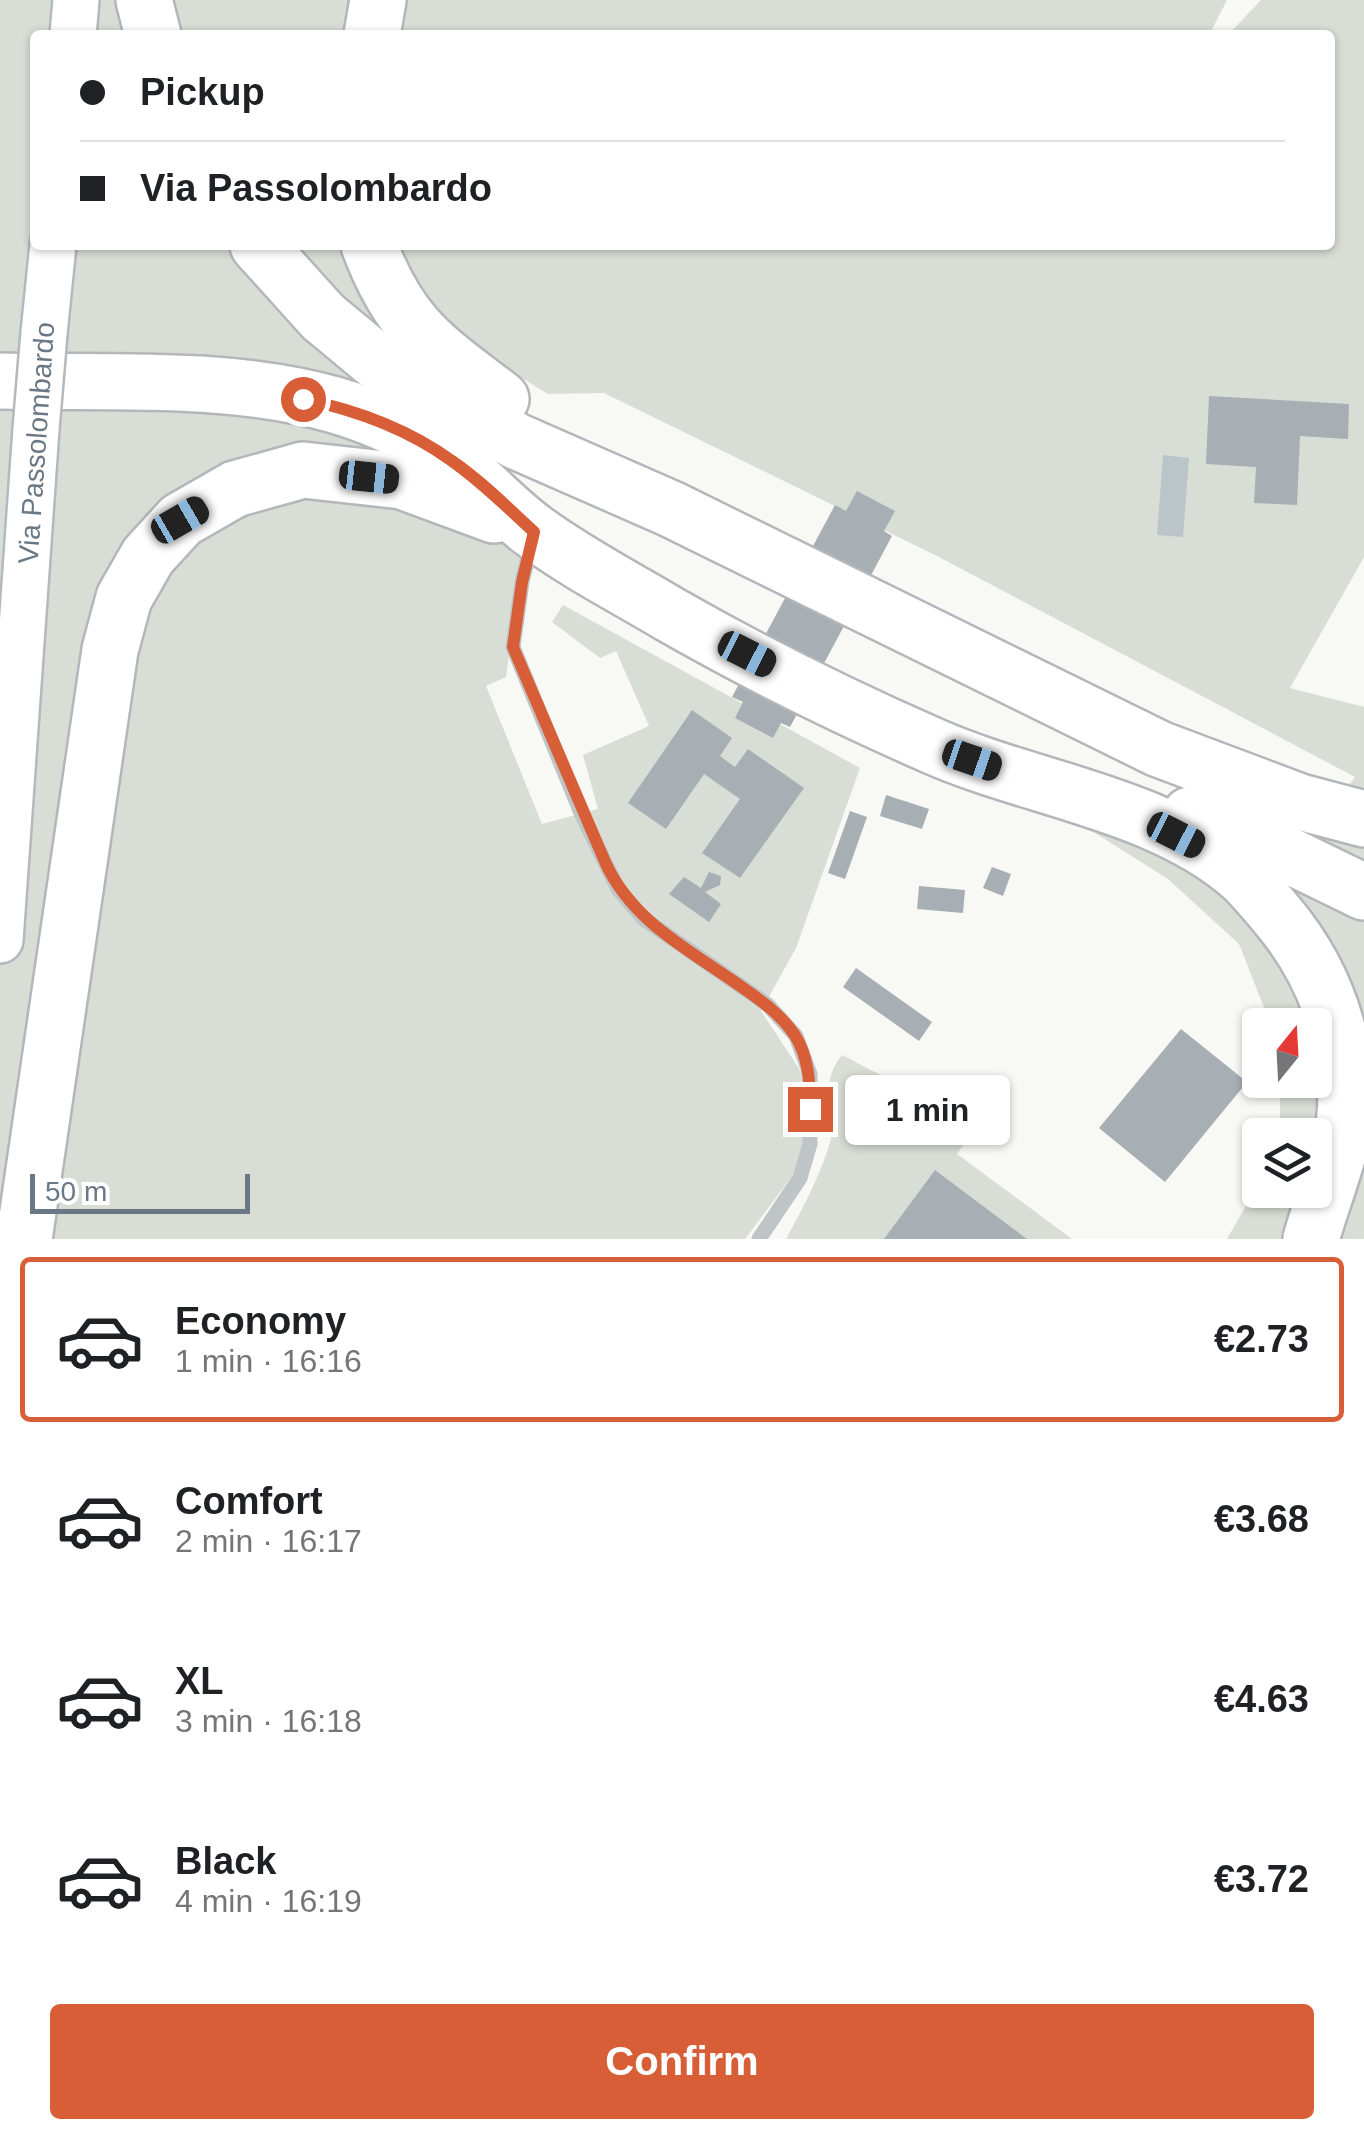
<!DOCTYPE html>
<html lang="en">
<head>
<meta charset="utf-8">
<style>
	body { margin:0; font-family:Helvetica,sans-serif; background:#f2f2f2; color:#202124; height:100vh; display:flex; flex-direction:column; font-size:38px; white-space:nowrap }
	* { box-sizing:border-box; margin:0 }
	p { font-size:32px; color:#757577 }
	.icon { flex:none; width:55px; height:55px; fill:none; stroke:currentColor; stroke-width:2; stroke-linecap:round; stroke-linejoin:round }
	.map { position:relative; height:1239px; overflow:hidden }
	.side { display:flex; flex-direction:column; background:#fff; flex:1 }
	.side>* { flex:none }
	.top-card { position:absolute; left:30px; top:30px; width:1305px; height:220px; border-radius:10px; box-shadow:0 2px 8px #0004; display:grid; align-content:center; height:220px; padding:0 50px; background:#fff }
	.needle { width:65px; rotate:18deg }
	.tools { position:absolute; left:1242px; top:1008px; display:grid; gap:20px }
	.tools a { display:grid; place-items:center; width:90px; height:90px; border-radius:10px; background:#fff; box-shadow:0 2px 8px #0004; font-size:50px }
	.scale { position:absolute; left:30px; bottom:25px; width:220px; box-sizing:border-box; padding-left:10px; border:5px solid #697884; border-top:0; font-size:28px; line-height:35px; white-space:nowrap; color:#697884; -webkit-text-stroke:8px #fff; paint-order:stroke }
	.end { position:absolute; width:45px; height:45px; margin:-22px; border:12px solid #d75e36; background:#fff; box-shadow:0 0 0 5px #fff }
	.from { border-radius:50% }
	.bubble { position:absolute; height:70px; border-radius:10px; background:#fff; box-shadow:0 2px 8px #0004; font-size:32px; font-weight:800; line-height:70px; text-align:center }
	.car { position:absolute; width:30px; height:60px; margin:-30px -15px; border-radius:12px; box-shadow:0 0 8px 2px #0007; background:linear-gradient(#222 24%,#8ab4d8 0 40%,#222 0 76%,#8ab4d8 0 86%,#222 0) }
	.top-card b { display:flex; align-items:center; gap:35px; height:95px; font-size:38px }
	.top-card b+b { border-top:2px solid #e0e0e0 }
	.top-card i { width:25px; height:25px; background:#202124 }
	ul { padding:18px 0 0; list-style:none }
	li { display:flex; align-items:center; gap:30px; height:165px; margin:0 20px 15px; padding:0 30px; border:5px solid transparent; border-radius:10px }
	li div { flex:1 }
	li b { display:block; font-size:38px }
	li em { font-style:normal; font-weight:800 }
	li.active { border-color:#d75e36 }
	li>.icon { width:90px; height:90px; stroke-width:1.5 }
	.primary-button { display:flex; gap:20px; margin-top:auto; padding:20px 50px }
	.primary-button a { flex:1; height:115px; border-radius:10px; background:#d75e36; color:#fff; font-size:40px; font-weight:800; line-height:115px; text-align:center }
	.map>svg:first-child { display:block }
	.green { fill:#d8ddd5 }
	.water { fill:#bbc4c9 }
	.building { fill:#a7afb4 }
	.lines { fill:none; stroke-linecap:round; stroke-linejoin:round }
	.secondary-casing { stroke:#b4b9bd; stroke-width:50 }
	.motorway-casing { stroke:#b3b7ba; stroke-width:60 }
	.service { stroke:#bfc4c7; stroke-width:15 }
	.secondary { stroke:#fff; stroke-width:45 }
	.motorway { stroke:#fff; stroke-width:55 }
	.secondary-bridge-casing { stroke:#b4b9bd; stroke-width:50; stroke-linecap:butt }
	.secondary-bridge { stroke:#fff; stroke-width:45 }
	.route { stroke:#d75e36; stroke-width:12 }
	.labels { text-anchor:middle; stroke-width:10; stroke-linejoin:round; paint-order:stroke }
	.street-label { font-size:28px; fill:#697884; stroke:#fff }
</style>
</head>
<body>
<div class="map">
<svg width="1364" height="1239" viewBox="0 0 1364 1239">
	<rect width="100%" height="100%" fill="#f8f8f5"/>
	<!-- green -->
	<g class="green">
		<polygon points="0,0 1227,0 1209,35 35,35 35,245 1330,245 1330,35 1228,35 1261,0 1364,0 1364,557 1290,688 1364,707 1364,1239 1227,1239 1260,1181 1260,1190 1315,1190 1315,1135 1280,1135 1280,1080 1315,1080 1315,1025 1271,1025 1239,944 1168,879 1092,831 1197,861 1254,912 1355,777 939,557 604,393 548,394 488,357 391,448 524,542 506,677 486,686 542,824 598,809 583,755 649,726 616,651 600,658 552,622 563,605 860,768 796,948 761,1011 802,1073 805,1159 745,1239 0,1239"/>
		<path d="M842,1055L900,1085L969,1137L957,1154L1072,1239H786C800,1214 825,1166 831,1138C837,1104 817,1087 842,1055Z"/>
	</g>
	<!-- water -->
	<polygon class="water" points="1163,455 1189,458 1183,537 1157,535"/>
	<!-- building -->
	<g class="building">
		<polygon points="1209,396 1349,404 1348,439 1300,436 1297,505 1254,503 1256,467 1206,464"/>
		<polygon points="857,491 895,511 884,531 892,536 790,727 781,723 773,738 735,718 743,702 732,697 835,505 846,511"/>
		<polygon points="692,710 732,738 720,756 735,767 748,749 804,788 740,878 702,853 740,799 704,774 666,829 628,803"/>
		<polygon points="886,795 929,809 922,829 880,816"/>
		<polygon points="850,811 867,817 845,879 828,873"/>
		<polygon points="992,867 1011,874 1003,896 983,888"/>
		<polygon points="709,872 721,876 720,885 705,892 721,904 709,922 669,894 684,877 701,888"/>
		<polygon points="919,886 965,890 963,913 917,909"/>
		<polygon points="856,968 932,1022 919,1041 843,987"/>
		<polygon points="1181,1029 1247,1082 1165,1182 1099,1128"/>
		<polygon points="935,1170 1027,1239 884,1239"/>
	</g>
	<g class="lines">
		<!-- secondary casing -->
		<g class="secondary-casing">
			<g id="secondary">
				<polyline points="73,35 76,0"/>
				<polyline points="44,333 53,245"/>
				<polyline points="0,940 36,429"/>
			</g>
		</g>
		<!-- motorway casing -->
		<g class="motorway-casing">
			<g id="motorway">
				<polyline points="144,0 153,35"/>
				<polyline points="372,35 378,0"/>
				<polyline points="258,245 323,317 376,361 516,441 671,509 1159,749 1300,802 1364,819"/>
				<path d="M369,245C400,328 433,347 501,399"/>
				<path d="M0,381C110,383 228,375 335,405C376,417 420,437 454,462C483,484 506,511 535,532C577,563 626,588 671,615C755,663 844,707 933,746C1030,789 1159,803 1242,876C1254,887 1266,902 1277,915C1330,978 1359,1064 1340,1146C1332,1177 1320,1208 1311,1239"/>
				<polyline points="1190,815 1251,837 1364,892"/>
				<polyline points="24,1239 110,650 124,598 148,556 181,520 235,489 303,470 402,481 494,515"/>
			</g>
		</g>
		<!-- service -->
		<polyline class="service" points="532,541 522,582 513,647 581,813 618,889 644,919 768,1005 796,1036 810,1074 810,1144 800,1178 759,1239"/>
		<!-- secondary -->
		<use href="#secondary" class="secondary"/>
		<!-- motorway -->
		<use href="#motorway" class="motorway"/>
		<!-- secondary-bridge casing -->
		<g class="secondary-bridge-casing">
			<polyline id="secondary-bridge" points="36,429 44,333"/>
		</g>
		<!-- secondary-bridge -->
		<use href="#secondary-bridge" class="secondary-bridge"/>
	</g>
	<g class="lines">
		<!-- route -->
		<path class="route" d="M303,399C356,410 408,429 452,461C481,481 508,508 534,532L522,582L513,647L606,864C633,921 686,948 736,983C757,998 779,1012 794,1034C809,1056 810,1084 810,1109"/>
	</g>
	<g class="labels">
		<!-- street labels -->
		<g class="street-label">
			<text transform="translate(36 443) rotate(-86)" y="10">Via Passolombardo</text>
		</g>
	</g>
</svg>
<div class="tools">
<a><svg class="needle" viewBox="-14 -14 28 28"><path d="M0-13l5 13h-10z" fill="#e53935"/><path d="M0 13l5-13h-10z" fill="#757577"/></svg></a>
<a><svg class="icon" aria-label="layers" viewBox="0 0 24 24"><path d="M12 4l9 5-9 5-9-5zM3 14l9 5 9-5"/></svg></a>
</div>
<div class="scale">50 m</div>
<i class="end from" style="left:303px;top:399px"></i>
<i class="end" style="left:810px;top:1109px"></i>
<div class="bubble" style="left:845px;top:1075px;width:165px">1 min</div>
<i class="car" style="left:369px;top:477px;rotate:96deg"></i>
<i class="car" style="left:180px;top:520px;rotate:60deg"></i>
<i class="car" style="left:747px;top:654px;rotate:117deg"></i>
<i class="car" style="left:972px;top:760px;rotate:109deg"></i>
<i class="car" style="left:1176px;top:835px;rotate:117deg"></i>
<div class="top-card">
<b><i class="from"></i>Pickup</b>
<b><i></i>Via Passolombardo</b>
</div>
</div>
<section class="side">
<ul>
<li class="active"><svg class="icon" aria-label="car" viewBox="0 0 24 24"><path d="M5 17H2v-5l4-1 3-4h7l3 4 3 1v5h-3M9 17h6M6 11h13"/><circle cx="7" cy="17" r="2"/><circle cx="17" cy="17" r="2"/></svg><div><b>Economy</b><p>1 min · 16:16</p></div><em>€2.73</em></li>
<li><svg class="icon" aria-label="car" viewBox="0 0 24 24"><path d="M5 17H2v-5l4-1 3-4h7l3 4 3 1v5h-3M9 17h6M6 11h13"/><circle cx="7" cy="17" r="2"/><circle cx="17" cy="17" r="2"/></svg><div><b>Comfort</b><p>2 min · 16:17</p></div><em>€3.68</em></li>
<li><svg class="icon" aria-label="car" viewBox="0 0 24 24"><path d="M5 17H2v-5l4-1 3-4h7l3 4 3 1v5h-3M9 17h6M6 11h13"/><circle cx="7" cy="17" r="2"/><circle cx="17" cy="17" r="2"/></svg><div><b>XL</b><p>3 min · 16:18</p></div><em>€4.63</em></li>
<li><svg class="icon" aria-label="car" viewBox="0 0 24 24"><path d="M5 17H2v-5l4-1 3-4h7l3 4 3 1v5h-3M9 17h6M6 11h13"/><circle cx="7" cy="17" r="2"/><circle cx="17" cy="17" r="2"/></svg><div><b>Black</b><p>4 min · 16:19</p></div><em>€3.72</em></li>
</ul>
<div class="primary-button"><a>Confirm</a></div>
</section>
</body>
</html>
